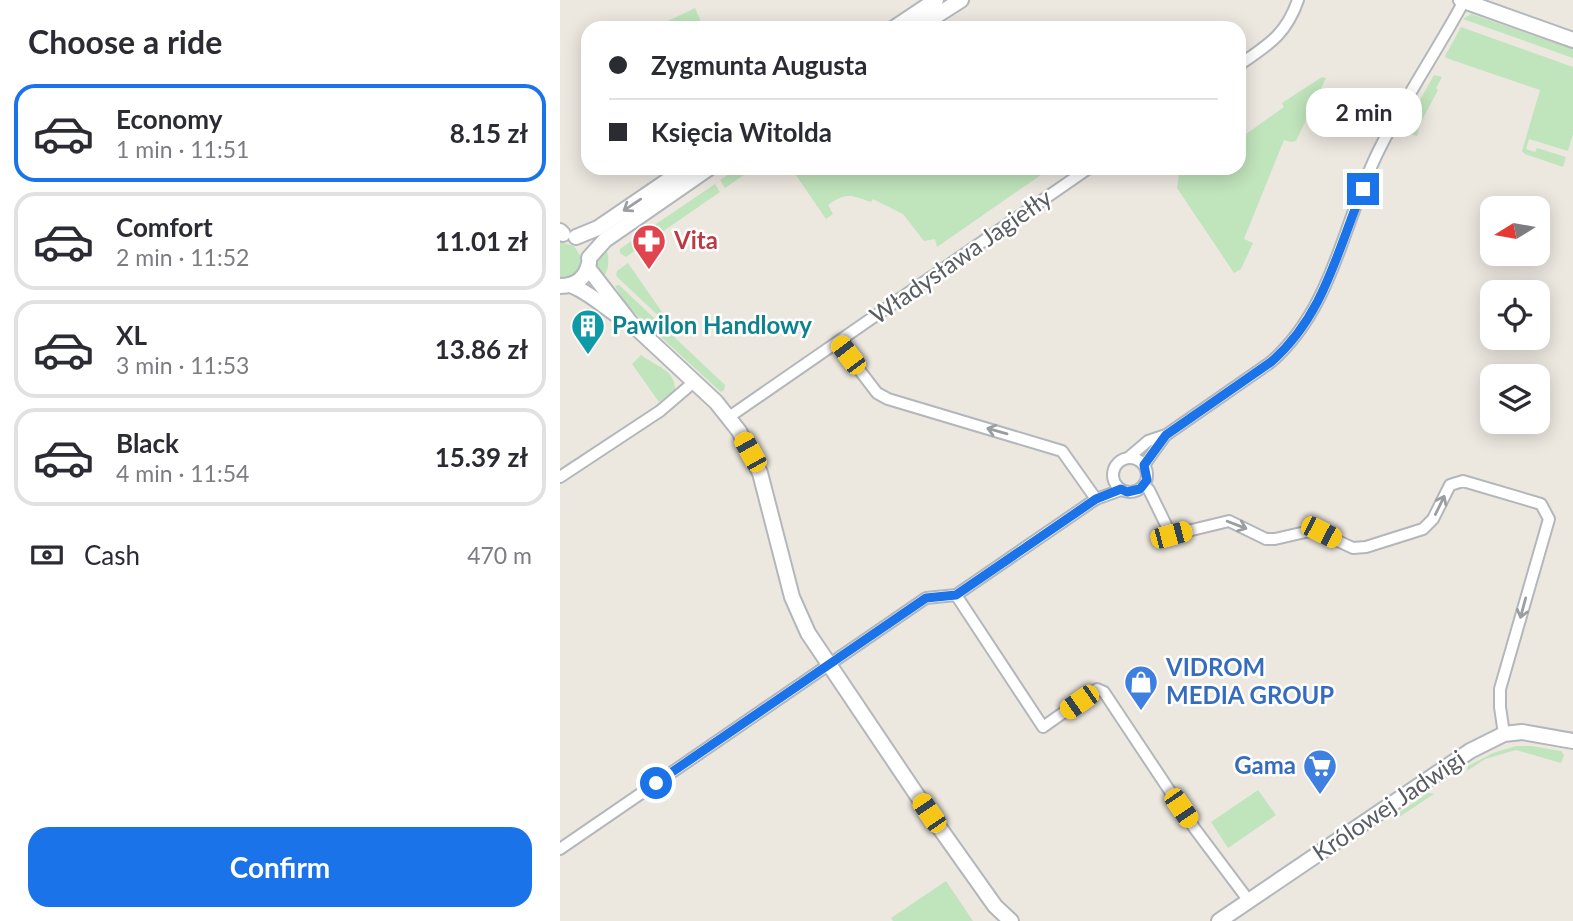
<!DOCTYPE html>
<html lang="en">
<head>
<meta charset="utf-8">
<style>
	body { margin:0; font-family:Lato,sans-serif; background:#f7f7f7; color:#2b2b33; height:100vh; display:flex; flex-direction:column; font-size:26px; white-space:nowrap }
	* { box-sizing:border-box; margin:0 }
	p { font-size:23px; color:#7c7c81 }
	.icon { flex:none; width:38px; height:38px; fill:none; stroke:currentColor; stroke-width:2; stroke-linecap:round; stroke-linejoin:round }
	.map { position:relative; flex:1; overflow:hidden }
	.panel { display:flex; flex-direction:column; background:#fff; width:560px }
	.panel>* { flex:none }
	.guide { position:absolute; left:21px; top:21px; width:665px; height:154px; border-radius:21px; box-shadow:0 4px 18px #0003; display:grid; align-content:center; height:154px; padding:0 28px; background:#fff }
	.needle { width:46px; rotate:259deg }
	.tools { position:absolute; left:920px; top:196px; display:grid; gap:14px }
	.tools a { display:grid; place-items:center; width:70px; height:70px; border-radius:14px; background:#fff; box-shadow:0 4px 18px #0003; font-size:35px }
	.end { position:absolute; width:32px; height:32px; margin:-16px; border:9px solid #1a73e8; background:#fff; box-shadow:0 0 0 4px #fff }
	.from { border-radius:50% }
	.bubble { position:absolute; height:49px; border-radius:21px; background:#fff; box-shadow:0 4px 18px #0003; font-size:23px; font-weight:700; line-height:49px; text-align:center }
	.car { position:absolute; width:21px; height:42px; margin:-21px -10px; border-radius:9px; box-shadow:0 0 5px 2px #0007; background:linear-gradient(#f5c518 24%,#345 0 40%,#f5c518 0 76%,#345 0 86%,#f5c518 0) }
	.guide b { display:flex; align-items:center; gap:24px; height:66px; font-size:26px }
	.guide b+b { border-top:2px solid #e1e1e2 }
	.guide i { width:18px; height:18px; background:#2b2b33 }
	ul { padding:0; list-style:none }
	li { display:flex; align-items:center; gap:21px; height:98px; margin:0 14px 10px; padding:0 14px; border:4px solid #e1e1e2; border-radius:21px }
	li div { flex:1 }
	li b { display:block; font-size:26px }
	li em { font-style:normal; font-weight:700 }
	li.current { border-color:#1a73e8 }
	li>.icon { width:63px; height:63px; stroke-width:1.5 }
	h2 { padding:0 28px; font-size:32px; line-height:84px }
	.pay { display:flex; align-items:center; gap:18px; height:77px; padding:0 28px; font-size:26px }
	.pay p { margin-inline-start:auto }
	.button { display:flex; gap:14px; margin-top:auto; padding:14px 28px }
	.button a { flex:1; height:80px; border-radius:21px; background:#1a73e8; color:#fff; font-size:28px; font-weight:700; line-height:80px; text-align:center }
	main { display:flex; flex:1; min-height:0 }
	.map>svg:first-child { display:block }
	.green { fill:#c0e4bc }
	.lines { fill:none; stroke-linecap:round; stroke-linejoin:round }
	.minor-casing { stroke:#b3b7bb; stroke-width:14 }
	.tertiary-casing { stroke:#b3b7bb; stroke-width:18 }
	.minor { stroke:#fff; stroke-width:10 }
	.tertiary { stroke:#fff; stroke-width:14 }
	.oneway { stroke:#9b9ea0 }
	.route { stroke:#1a73e8; stroke-width:9 }
	.labels { text-anchor:middle; stroke-width:5; stroke-linejoin:round; paint-order:stroke }
	.health-label { font-size:24px; font-weight:bold; fill:#be3a42; stroke:#fff; text-anchor:start }
	.street-label { font-size:24px; fill:#595d61; stroke:#fff }
	.culture-label { font-size:24px; font-weight:bold; fill:#0d838f; stroke:#fff; text-anchor:start }
	.shop-label { font-size:24px; font-weight:bold; fill:#366cbe; stroke:#fff; text-anchor:start }
</style>
</head>
<body>
<main>
<section class="panel">
<h2>Choose a ride</h2>
<ul>
<li class="current"><svg class="icon" aria-label="car" viewBox="0 0 24 24"><path d="M5 17H2v-5l4-1 3-4h7l3 4 3 1v5h-3M9 17h6M6 11h13"/><circle cx="7" cy="17" r="2"/><circle cx="17" cy="17" r="2"/></svg><div><b>Economy</b><p>1 min · 11:51</p></div><em>8.15 zł</em></li>
<li><svg class="icon" aria-label="car" viewBox="0 0 24 24"><path d="M5 17H2v-5l4-1 3-4h7l3 4 3 1v5h-3M9 17h6M6 11h13"/><circle cx="7" cy="17" r="2"/><circle cx="17" cy="17" r="2"/></svg><div><b>Comfort</b><p>2 min · 11:52</p></div><em>11.01 zł</em></li>
<li><svg class="icon" aria-label="car" viewBox="0 0 24 24"><path d="M5 17H2v-5l4-1 3-4h7l3 4 3 1v5h-3M9 17h6M6 11h13"/><circle cx="7" cy="17" r="2"/><circle cx="17" cy="17" r="2"/></svg><div><b>XL</b><p>3 min · 11:53</p></div><em>13.86 zł</em></li>
<li><svg class="icon" aria-label="car" viewBox="0 0 24 24"><path d="M5 17H2v-5l4-1 3-4h7l3 4 3 1v5h-3M9 17h6M6 11h13"/><circle cx="7" cy="17" r="2"/><circle cx="17" cy="17" r="2"/></svg><div><b>Black</b><p>4 min · 11:54</p></div><em>15.39 zł</em></li>
</ul>
<div class="pay"><svg class="icon" aria-label="cash" viewBox="0 0 24 24"><path d="M3 7h18v10H3z"/><circle cx="12" cy="12" r="2"/></svg>Cash<p>470 m</p></div>
<div class="button"><a>Confirm</a></div>
</section>
<div class="map">
<svg width="1013" height="921" viewBox="0 0 1013 921">
	<rect width="100%" height="100%" fill="#ece8e0"/>
	<!-- green -->
	<g class="green">
		<polygon points="135,8 143,26 139,28 93,28"/>
		<polygon points="911,14 1013,49 1013,58 903,19"/>
		<polygon points="901,27 1013,67 1013,134 1008,151 969,139 966,149 975,152 977,148 1006,157 1003,167 965,154 962,151 980,90 886,58 885,56"/>
		<polygon points="874,75 882,77 876,88 878,90 861,122 857,136 849,134 845,127"/>
		<polygon points="762,77 766,78 736,141 731,142 724,140 684,239 693,243 681,269 674,273 617,188 619,174 629,168 679,168 679,139 724,107 722,103"/>
		<polygon points="157,168 165,168 70,233 62,233"/>
		<polygon points="178,168 194,168 165,188 160,180"/>
		<path d="M231,168H491L377,247L375,239L364,241L343,214L313,199L311,202C291,195 286,192 268,205L273,214L266,219Z"/>
		<polygon points="155,184 160,192 102,232 95,230 93,226"/>
		<polygon points="86,231 88,235 87,242 66,257 60,253 60,249"/>
		<polygon points="0,242 14,246 21,257 18,270 10,276 0,277"/>
		<path d="M45,246C50,257 50,271 41,280L35,262Z"/>
		<polygon points="68,263 104,315 101,318 56,276 57,271"/>
		<polygon points="59,285 165,385 164,390 161,392 67,306 55,286"/>
		<path d="M81,355C95,366 116,370 115,390L99,402L72,364Z"/>
		<polygon points="956,746 972,746 1001,751 1004,755 1001,763 956,750 925,759 907,771 908,766 933,753"/>
		<polygon points="698,790 716,815 668,848 651,822"/>
		<polygon points="868,793 874,794 839,817 840,812"/>
		<polygon points="386,881 413,921 333,921 331,918"/>
	</g>
	<g class="lines">
		<!-- minor casing -->
		<g class="minor-casing">
			<g id="minor">
				<path d="M679,65C708,45 726,35 738,0"/>
				<polyline points="278,342 317,393 328,399 502,451 536,499"/>
				<polyline points="169,417 529,168"/>
				<circle cx="570" cy="475" r="17"/>
				<path d="M568,458L588,441L606,435L711,362C774,307 783,221 819,150C844,99 877,51 904,1"/>
				<polyline points="584,465 605,436"/>
				<polyline points="0,477 100,411 135,381"/>
				<polyline points="584,485 589,490 611,535 669,521 706,539 715,539 754,530 793,548 806,547 863,529 873,519 890,485 903,481 981,504 989,519 940,689 940,707 944,734"/>
				<polyline points="396,595 483,727 537,689 544,692 635,829 689,901"/>
				<polyline points="0,849 366,598 396,595 536,499 561,490"/>
			</g>
		</g>
		<!-- tertiary casing -->
		<g class="tertiary-casing">
			<g id="tertiary">
				<polyline points="901,0 1013,40"/>
				<polyline points="334,28 376,0"/>
				<polyline points="357,28 401,0"/>
				<polyline points="0,231 3,234"/>
				<polyline points="16,237 38,228 126,168"/>
				<polyline points="29,258 45,240 149,168"/>
				<polyline points="28,268 70,322 156,402 179,431 200,473 232,597 248,633 369,813 435,906 451,921"/>
				<path d="M10,285C30,292 47,310 65,320"/>
				<path d="M0,286C16,286 26,278 29,263"/>
				<polyline points="659,921 910,751 944,734 962,732 1013,741"/>
			</g>
		</g>
		<!-- minor -->
		<use href="#minor" class="minor"/>
		<!-- tertiary -->
		<use href="#tertiary" class="tertiary"/>
	</g>
	<!-- one-way arrows -->
	<defs><path id="oneway-shaft" d="M-6 0H5M1.5-3L5.5 0L1.5 3" fill="none" stroke-width="1.6" stroke-linecap="round" stroke-linejoin="round" transform="scale(1.75)"/></defs>
	<g class="oneway">
		<use href="#oneway-shaft" transform="translate(72 205) rotate(146)"/>
		<use href="#oneway-shaft" transform="translate(437 431) rotate(-164)"/>
		<use href="#oneway-shaft" transform="translate(880 505) rotate(-64)"/>
		<use href="#oneway-shaft" transform="translate(677 525) rotate(21)"/>
		<use href="#oneway-shaft" transform="translate(963 608) rotate(105)"/>
	</g>
	<g class="lines">
		<!-- route -->
		<path class="route" d="M96,783L366,598L396,595L536,499L561,489L567,492L580,489L587,480L584,465L606,435L711,362C764,316 777,251 803,189"/>
	</g>
	<!-- icons -->
	<defs>
		<g id="pharmacy-pin" transform="scale(1.75)"><path d="M0 17L-7.5 6A9.5 9.5 0 1 1 7.5 6Z" fill="#e0444e" stroke="#fff"/><path d="M-2-6h4v4h4v4h-4v4h-4v-4h-4v-4h4Z" fill="#fff"/></g>
		<g id="building-pin" transform="scale(1.75)"><path d="M0 17L-7.5 6A9.5 9.5 0 1 1 7.5 6Z" fill="#0f9aa8" stroke="#fff"/><path d="M-4-6H4V6H1V3H-1V6H-4ZM-2.5-4.3h1.7v1.8h-1.7ZM.8-4.3h1.7v1.8H.8ZM-2.5-1h1.7V.8h-1.7ZM.8-1h1.7V.8H.8Z" fill="#fff"/></g>
		<g id="shop-pin" transform="scale(1.75)"><path d="M0 17L-7.5 6A9.5 9.5 0 1 1 7.5 6Z" fill="#3f7fe0" stroke="#fff"/><path d="M-5-2.5h2.3a2.7 3.5 0 0 1 5.4 0H5L5.5 6h-11ZM-1.5-2.5h3a1.5 2.3 0 0 0-3 0Z" fill="#fff"/></g>
		<g id="supermarket-pin" transform="scale(1.75)"><path d="M0 17L-7.5 6A9.5 9.5 0 1 1 7.5 6Z" fill="#3f7fe0" stroke="#fff"/><path d="M-6-5.5h2.5l.6 2H6L4.5 2H-2.5L-4.4-4H-6ZM-1.5 3.2a1.3 1.3 0 1 0 .1 0ZM3 3.2a1.3 1.3 0 1 0 .1 0Z" fill="#fff"/></g>
	</defs>
	<g fill-rule="evenodd">
		<use href="#pharmacy-pin" x="89" y="241"/>
		<use href="#building-pin" x="28" y="326"/>
		<use href="#shop-pin" x="581" y="682"/>
		<use href="#supermarket-pin" x="760" y="766"/>
	</g>
	<g class="labels">
		<!-- health labels -->
		<g class="health-label">
			<text x="114" y="249">Vita</text>
		</g>
		<!-- street labels -->
		<g class="street-label">
			<text transform="translate(401 257) rotate(-35)" y="8">Władysława Jagiełły</text>
			<text transform="translate(829 806) rotate(-34)" y="8">Królowej Jadwigi</text>
		</g>
		<!-- culture labels -->
		<g class="culture-label">
			<text x="52" y="334">Pawilon Handlowy</text>
		</g>
		<!-- shop labels -->
		<g class="shop-label">
			<text x="606" y="676">VIDROM<tspan x="606" dy="28">MEDIA GROUP</tspan></text>
			<text x="736" y="774" text-anchor="end">Gama</text>
		</g>
	</g>
</svg>
<div class="tools">
<a><svg class="needle" viewBox="-14 -14 28 28"><path d="M0-13l5 13h-10z" fill="#e53935"/><path d="M0 13l5-13h-10z" fill="#7c7c81"/></svg></a>
<a><svg class="icon" aria-label="locate" viewBox="0 0 24 24"><circle cx="12" cy="12" r="6"/><path d="M12 2v4M12 18v4M2 12h4M18 12h4"/></svg></a>
<a><svg class="icon" aria-label="layers" viewBox="0 0 24 24"><path d="M12 4l9 5-9 5-9-5zM3 14l9 5 9-5"/></svg></a>
</div>
<i class="end from" style="left:96px;top:783px"></i>
<i class="end" style="left:803px;top:189px"></i>
<div class="bubble" style="left:746px;top:88px;width:116px">2 min</div>
<i class="car" style="left:288px;top:355px;rotate:323deg"></i>
<i class="car" style="left:190px;top:452px;rotate:331deg"></i>
<i class="car" style="left:761px;top:532px;rotate:117deg"></i>
<i class="car" style="left:611px;top:535px;rotate:75deg"></i>
<i class="car" style="left:519px;top:702px;rotate:235deg"></i>
<i class="car" style="left:621px;top:808px;rotate:146deg"></i>
<i class="car" style="left:369px;top:813px;rotate:326deg"></i>
<div class="guide">
<b><i class="from"></i>Zygmunta Augusta</b>
<b><i></i>Księcia Witolda</b>
</div>
</div>
</main>
</body>
</html>
